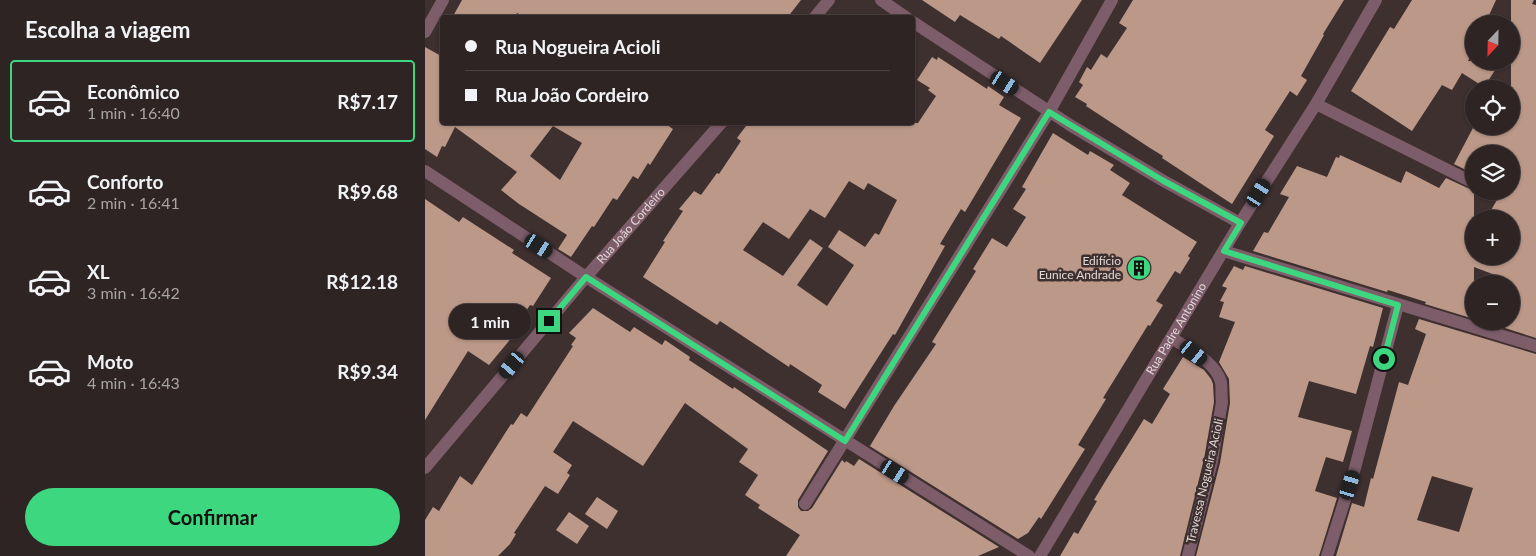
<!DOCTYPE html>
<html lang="pt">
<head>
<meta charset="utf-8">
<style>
	body { margin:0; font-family:Lato,sans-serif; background:#3b3031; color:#f1f3f6; height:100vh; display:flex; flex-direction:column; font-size:19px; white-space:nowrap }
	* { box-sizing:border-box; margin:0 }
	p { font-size:16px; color:#a7a4a6 }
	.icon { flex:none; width:28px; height:28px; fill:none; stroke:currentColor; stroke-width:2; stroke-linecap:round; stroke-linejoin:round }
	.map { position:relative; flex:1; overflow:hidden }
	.side { display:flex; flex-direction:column; background:#2f2424; width:425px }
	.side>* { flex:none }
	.guide { position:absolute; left:15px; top:15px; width:475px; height:110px; border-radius:5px; box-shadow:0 1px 4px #0004,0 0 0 1px #4a4141; display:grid; align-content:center; height:110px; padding:0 25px; background:#2f2424 }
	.needle { width:32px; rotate:202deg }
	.fabs { position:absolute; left:1040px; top:15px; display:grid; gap:10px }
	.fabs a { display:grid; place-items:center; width:55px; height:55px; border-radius:50%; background:#2f2424; box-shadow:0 1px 4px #0004,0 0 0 1px #4a4141; font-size:25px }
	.end { position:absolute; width:22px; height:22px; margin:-11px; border:6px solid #3cd77e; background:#111; box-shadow:0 0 0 2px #111 }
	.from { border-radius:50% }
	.bubble { position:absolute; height:35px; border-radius:18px; background:#2f2424; box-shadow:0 1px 4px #0004,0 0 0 1px #4a4141; font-size:16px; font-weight:700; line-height:35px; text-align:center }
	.car { position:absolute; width:15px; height:30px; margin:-15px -8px; border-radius:6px; box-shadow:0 0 4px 1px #0007; background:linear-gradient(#222 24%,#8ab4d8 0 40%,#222 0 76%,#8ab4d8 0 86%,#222 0) }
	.guide b { display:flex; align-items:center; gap:18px; height:48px; font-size:19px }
	.guide b+b { border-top:1px solid #4a4141 }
	.guide i { width:12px; height:12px; background:#f1f3f6 }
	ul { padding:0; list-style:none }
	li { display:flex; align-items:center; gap:15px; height:82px; margin:0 10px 8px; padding:0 15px; border:2px solid transparent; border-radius:5px }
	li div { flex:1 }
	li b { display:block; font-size:19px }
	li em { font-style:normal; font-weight:700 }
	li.selected { border-color:#3cd77e }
	li>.icon { width:45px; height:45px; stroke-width:1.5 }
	h2 { padding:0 25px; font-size:22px; line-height:60px }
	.action { display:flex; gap:10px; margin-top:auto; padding:10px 25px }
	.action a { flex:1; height:58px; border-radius:30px; background:#3cd77e; color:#111; font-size:20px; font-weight:700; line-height:58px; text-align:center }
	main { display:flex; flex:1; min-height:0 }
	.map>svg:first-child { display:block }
	.building { fill:#bb9888; fill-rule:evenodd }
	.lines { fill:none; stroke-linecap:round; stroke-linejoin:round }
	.minor { stroke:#7e5d6b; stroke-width:12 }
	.tertiary { stroke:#7e5d6b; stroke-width:12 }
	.route { stroke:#3cd77e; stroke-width:6 }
	.labels { text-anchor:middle; stroke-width:5; stroke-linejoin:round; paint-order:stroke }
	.street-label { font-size:12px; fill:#e2d7d7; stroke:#3f3030 }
	.poi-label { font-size:12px; fill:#e2d7d7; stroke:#3f3030; text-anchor:end }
</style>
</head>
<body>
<main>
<section class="side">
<h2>Escolha a viagem</h2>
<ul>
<li class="selected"><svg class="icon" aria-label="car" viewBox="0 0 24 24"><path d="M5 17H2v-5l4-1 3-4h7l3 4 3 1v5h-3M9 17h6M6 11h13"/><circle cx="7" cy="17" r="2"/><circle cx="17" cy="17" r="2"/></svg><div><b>Econômico</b><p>1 min · 16:40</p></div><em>R$7.17</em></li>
<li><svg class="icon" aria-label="car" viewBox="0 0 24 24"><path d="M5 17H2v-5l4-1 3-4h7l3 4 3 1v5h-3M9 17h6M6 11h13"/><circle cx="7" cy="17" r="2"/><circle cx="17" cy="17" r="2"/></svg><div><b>Conforto</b><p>2 min · 16:41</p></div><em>R$9.68</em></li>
<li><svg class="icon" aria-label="car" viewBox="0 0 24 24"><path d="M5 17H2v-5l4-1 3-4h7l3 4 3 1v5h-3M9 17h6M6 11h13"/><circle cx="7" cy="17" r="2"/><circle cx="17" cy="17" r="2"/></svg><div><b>XL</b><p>3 min · 16:42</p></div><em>R$12.18</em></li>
<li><svg class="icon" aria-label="car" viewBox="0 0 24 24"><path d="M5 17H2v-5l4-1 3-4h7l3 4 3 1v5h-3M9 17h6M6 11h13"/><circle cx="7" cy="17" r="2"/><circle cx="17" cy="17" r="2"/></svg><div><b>Moto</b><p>4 min · 16:43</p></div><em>R$9.34</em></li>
</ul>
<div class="action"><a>Confirmar</a></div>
</section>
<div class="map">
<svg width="1111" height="556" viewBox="0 0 1111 556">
	<rect width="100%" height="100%" fill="#3f3030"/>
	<!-- building -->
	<g class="building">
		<polygon points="37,0 376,0 362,18 101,18 92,13 89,18 27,18"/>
		<polygon points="497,0 657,0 615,63 576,36 574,39 535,15 530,22"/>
		<polygon points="708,0 919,0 898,34 899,35 894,44 876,76 882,80 872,96 865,91 840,130 849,136 807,204 737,158 738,156 725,148 661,106 662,104 650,97 658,85 654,82 662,67 666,70 676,54 682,58 702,28 694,23"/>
		<polygon points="987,0 1071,0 1060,24 1049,24 1049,49 1043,61 1076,61 1059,87 1037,73 1027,90 1017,85 987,131 926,91 965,27 969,29"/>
		<polygon points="1086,0 1109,0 1107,4 1111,5 1111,338 1058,321 1086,321 1086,281 1049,267 1049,319 1000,304 1001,302 963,290 962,292 828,251 839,232 843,233 864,197 855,194 872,166 902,177 911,157 914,158 915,155 976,183 981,171 1014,188 1021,178 1049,191 1049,256 1086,256 1086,219 1061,219 1077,191 1086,191 1086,154 1049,154 1049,174 1029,164 1049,126 1086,126"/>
		<path d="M0,47L18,57V122H238L248,129L225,165L223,163L213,179L208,176L192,200L188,198L169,227L167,226L146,257L133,249L142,235L94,204L76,190L92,172L30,127L20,147L17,146L12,157L0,149ZM128,126L157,143L135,180L105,156Z"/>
		<path d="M507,57L512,60L513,57L562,89L563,86L579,97L574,105L596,118L540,212L536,209L515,244L520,246L470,335L468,334L420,409L393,392L397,385L365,364L364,367L295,321L292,325L218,277L240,242L238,241L258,211L254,209L269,191L276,195L292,173L294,174L316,141L312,138L324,122L493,123L511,96L503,90L505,88L492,80ZM424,181L439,190L443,183L472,200L454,235L450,233L440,247L414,230L403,247L429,265L402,306L372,285L398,248L385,239L358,276L318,250L338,222L364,239L385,209L400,218Z"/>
		<polygon points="628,133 663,155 665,151 689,165 685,170 705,183 697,195 772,242 763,256 765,258 755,274 750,271 731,301 738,305 725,326 723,325 678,398 681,399 653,445 660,449 616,519 614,517 603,533 593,539 443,445 445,446 469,406 511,344 507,342 551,271 548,269 567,238 582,247 601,217 588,209 601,189 597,187"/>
		<polygon points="0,199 34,222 38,217 89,250 87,253 126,278 108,306 105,305 86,334 88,336 64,365 43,351 0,420"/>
		<polygon points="809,266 818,270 820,266 958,308 948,347 945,346 931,394 884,381 873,417 927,431 918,462 901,457 890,491 912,498 894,556 771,556 795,463 805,403 804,379 794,362 810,322 794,317 799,302 795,301 802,288 797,286"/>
		<polygon points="168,308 205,332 209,327 237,345 240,340 265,357 264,360 308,389 309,387 403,451 373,500 373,507 376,511 383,511 387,508 417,460 420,463 421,461 429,466 434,459 574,547 553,556 361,556 375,535 333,508 335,505 320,495 333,475 314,462 323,449 260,403 218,466 148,421 128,452 147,465 142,473 145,475 133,494 120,486 89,533 91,534 85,544 73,556 0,556 0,520 8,507 14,511 35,476 47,485 86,424 88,425 96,413 102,417 148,346 146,345 151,338 144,333"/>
		<path d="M994,319L1111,354V556H911L927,503L939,507L946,478L948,479L974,382L983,385L1001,334L990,329ZM1007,476L1048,488L1034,532L992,520Z"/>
		<polygon points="758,357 779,370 786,379 788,384 789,402 779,459 755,556 635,556 649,532 653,534 672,501 669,500 681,480 719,419 727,424 745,394 738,389"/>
		<polygon points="172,497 193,511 182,529 160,514"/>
		<polygon points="144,512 164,526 152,544 131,530"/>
	</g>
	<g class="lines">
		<!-- minor -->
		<g class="minor">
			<polyline points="456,0 482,18"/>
			<polyline points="488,22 645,125 737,180 815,223"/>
			<polyline points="0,32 18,0"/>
			<polyline points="891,104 1049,183"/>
			<polyline points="0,171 161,277 604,556"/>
			<polyline points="799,251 1111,346"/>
			<path d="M747,338C763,349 790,361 796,382C797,389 796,396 797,402L787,461L763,556"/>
			<polyline points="380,504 624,112 687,0"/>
			<path id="s1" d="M615,556L815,223L891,104L951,0"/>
			<polyline points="902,556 930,468 973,305"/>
		</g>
		<!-- tertiary -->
		<g class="tertiary">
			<polyline points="389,18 404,0"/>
			<path id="s2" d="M0,468L161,277L297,122"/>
		</g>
	</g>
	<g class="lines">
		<!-- route -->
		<polyline class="route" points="124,321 161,277 420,441 624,112 737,180 816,223 799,251 973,305 959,359"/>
	</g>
	<!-- icons -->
	<defs>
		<g id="building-disc" transform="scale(1.25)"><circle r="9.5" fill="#3cd77e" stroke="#3f3030"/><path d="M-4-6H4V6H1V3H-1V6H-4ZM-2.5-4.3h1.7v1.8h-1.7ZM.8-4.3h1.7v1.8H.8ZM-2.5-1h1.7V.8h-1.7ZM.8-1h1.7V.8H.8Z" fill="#111"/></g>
	</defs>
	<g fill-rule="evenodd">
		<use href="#building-disc" x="714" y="268"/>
	</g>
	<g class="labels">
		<!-- street labels -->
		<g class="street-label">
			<text dy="4" stroke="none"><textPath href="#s2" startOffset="318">Rua João Cordeiro</textPath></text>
			<text dy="4" stroke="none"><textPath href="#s1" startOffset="265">Rua Padre Antonino</textPath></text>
			<text transform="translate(780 481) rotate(-77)" y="4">Travessa Nogueira Acioli</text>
		</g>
		<!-- poi labels -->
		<g class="poi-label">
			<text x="696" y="265">Edifício<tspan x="696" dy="14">Eunice Andrade</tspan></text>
		</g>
	</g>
</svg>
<div class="fabs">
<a><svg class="needle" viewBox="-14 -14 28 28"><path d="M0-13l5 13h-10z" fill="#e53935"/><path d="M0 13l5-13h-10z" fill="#a7a4a6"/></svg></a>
<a><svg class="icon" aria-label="locate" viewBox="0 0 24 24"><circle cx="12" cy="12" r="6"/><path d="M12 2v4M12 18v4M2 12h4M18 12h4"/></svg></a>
<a><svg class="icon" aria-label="layers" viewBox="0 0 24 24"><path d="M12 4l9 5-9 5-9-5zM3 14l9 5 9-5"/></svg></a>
<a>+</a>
<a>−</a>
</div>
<i class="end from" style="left:959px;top:359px"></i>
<i class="end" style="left:124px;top:321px"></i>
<div class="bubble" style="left:24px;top:304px;width:82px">1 min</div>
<i class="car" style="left:580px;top:83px;rotate:123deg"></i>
<i class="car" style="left:834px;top:193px;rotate:32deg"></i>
<i class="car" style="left:114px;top:246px;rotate:123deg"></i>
<i class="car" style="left:769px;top:353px;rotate:129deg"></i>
<i class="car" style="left:87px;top:365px;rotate:220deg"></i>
<i class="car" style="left:470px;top:472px;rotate:122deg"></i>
<i class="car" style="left:925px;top:485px;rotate:17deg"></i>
<div class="guide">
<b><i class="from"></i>Rua Nogueira Acioli</b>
<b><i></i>Rua João Cordeiro</b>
</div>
</div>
</main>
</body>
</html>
